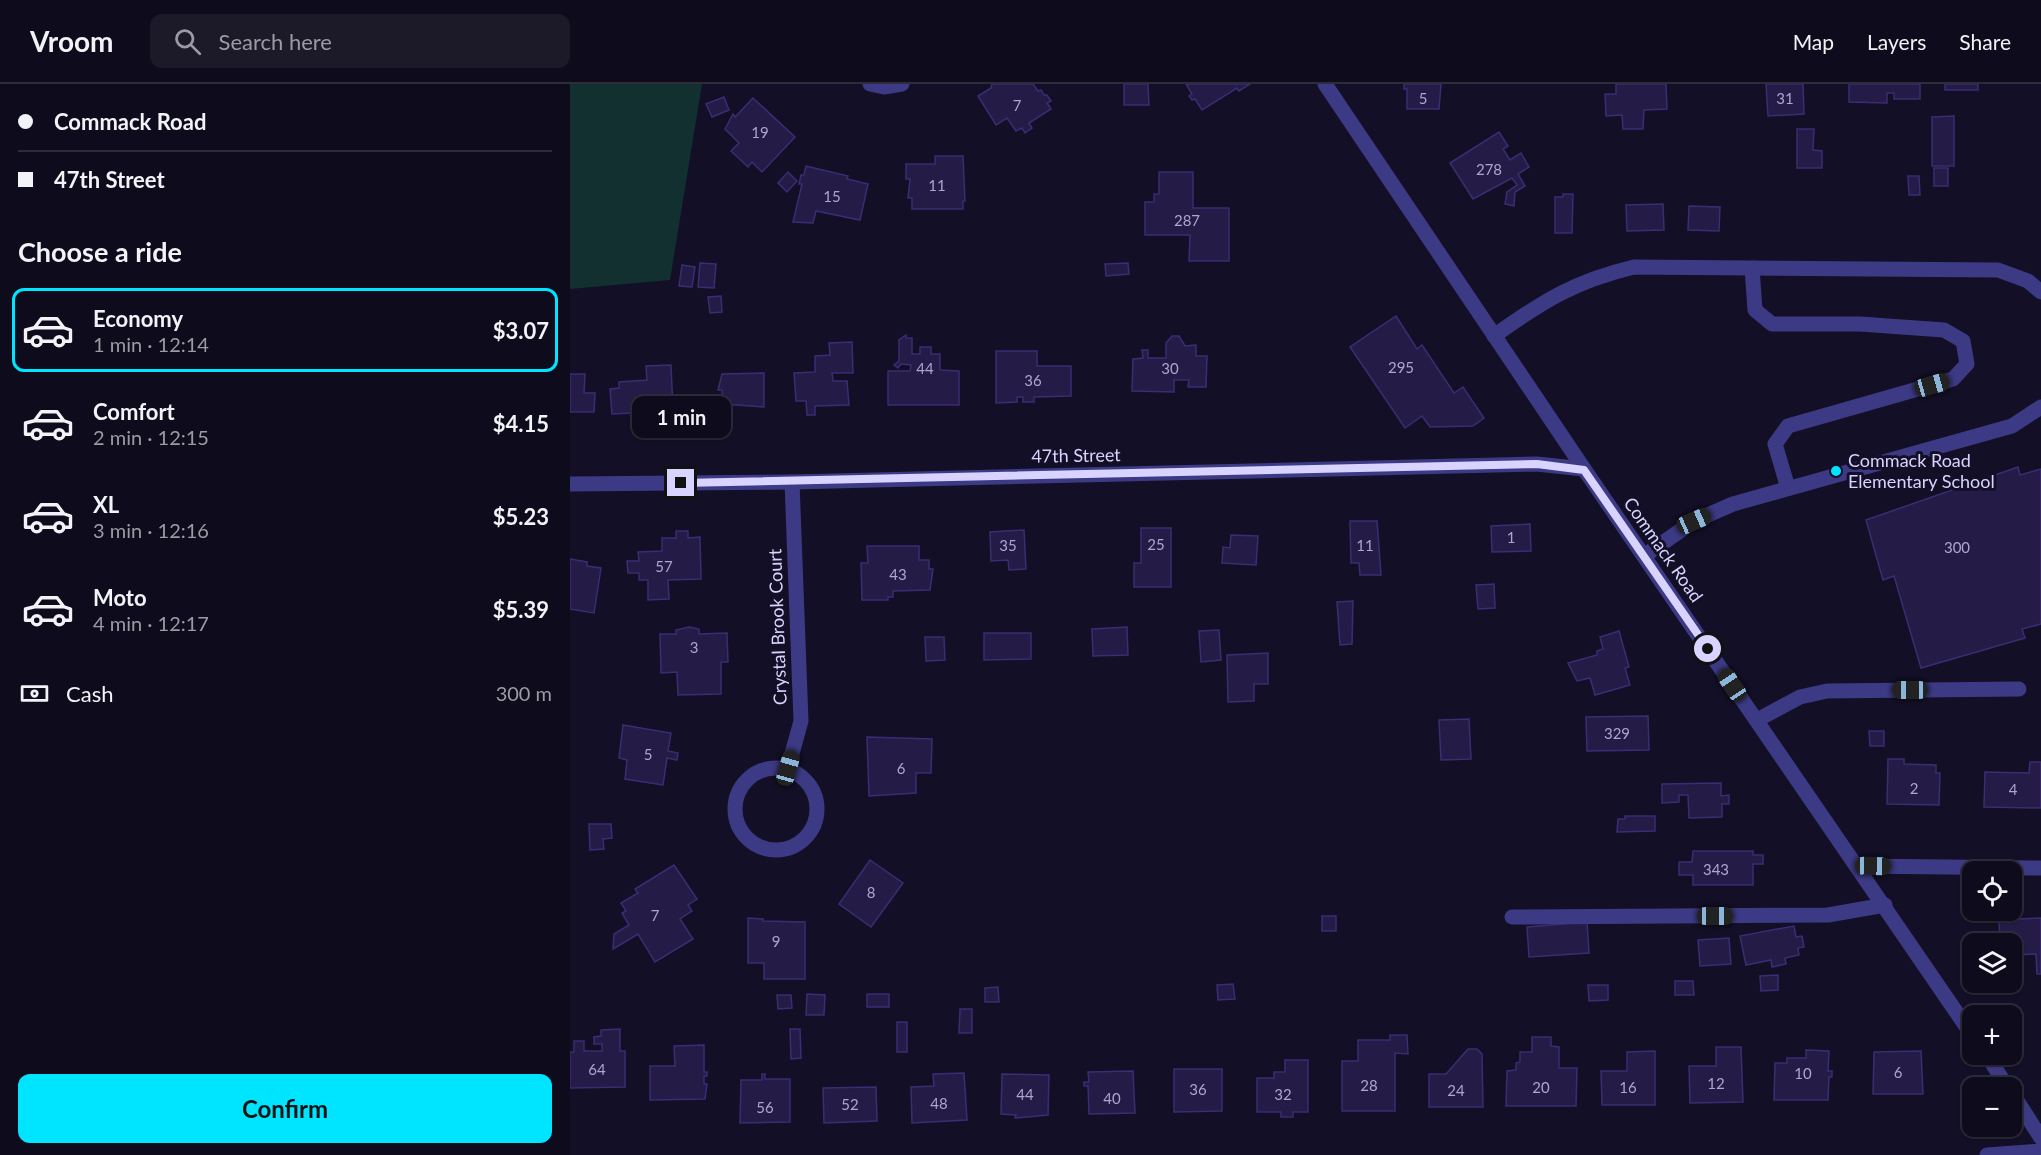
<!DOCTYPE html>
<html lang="en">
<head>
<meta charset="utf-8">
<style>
	body { margin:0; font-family:Lato,sans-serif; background:#1c1929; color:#f1f3f6; height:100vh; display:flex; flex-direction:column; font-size:22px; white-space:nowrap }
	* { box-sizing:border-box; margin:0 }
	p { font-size:20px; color:#9b9ba3 }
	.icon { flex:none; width:33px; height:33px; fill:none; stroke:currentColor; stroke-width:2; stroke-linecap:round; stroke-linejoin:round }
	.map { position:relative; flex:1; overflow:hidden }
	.side { display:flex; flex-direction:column; background:#0e0b1c; width:570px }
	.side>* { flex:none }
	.guide { display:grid; align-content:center; height:132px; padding:0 18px; background:#0e0b1c }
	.controls { position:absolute; left:1392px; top:777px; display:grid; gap:12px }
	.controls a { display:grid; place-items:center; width:60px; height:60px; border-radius:12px; background:#0e0b1c; box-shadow:0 2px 4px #0004,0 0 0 2px #2e2b3b; font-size:30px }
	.end { position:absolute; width:27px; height:27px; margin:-14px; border:8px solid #d9d4ff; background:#111; box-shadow:0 0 0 3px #111 }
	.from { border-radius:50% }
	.bubble { position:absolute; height:42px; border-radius:12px; background:#0e0b1c; box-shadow:0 2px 4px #0004,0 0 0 2px #2e2b3b; font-size:20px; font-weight:700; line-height:42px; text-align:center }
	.car { position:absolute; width:18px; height:36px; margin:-18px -9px; border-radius:8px; box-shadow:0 0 4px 2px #0007; background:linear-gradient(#222 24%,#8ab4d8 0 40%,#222 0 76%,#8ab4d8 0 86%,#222 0) }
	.guide b { display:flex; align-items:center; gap:21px; height:57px; font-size:22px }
	.guide b+b { border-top:2px solid #2e2b3b }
	.guide i { width:15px; height:15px; background:#f1f3f6 }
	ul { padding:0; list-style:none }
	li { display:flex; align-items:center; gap:18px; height:84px; margin:0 12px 9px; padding:0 6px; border:3px solid transparent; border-radius:12px }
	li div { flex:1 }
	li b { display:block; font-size:22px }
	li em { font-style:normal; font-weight:700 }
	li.active { border-color:#00e5ff }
	li>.icon { width:54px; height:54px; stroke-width:1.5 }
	h2 { padding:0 18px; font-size:27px; line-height:72px }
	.pay { display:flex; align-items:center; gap:15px; height:66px; padding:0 18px; font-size:22px }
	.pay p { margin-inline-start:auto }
	.primary-button { display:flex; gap:12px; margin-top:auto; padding:12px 18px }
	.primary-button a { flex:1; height:69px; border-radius:12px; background:#00e5ff; color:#111; font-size:24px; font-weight:700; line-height:69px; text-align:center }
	header { display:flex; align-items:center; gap:36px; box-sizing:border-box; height:84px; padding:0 30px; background:#0e0b1c; border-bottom:2px solid #2e2b3b }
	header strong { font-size:28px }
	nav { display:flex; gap:33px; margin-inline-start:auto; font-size:21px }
	.search { width:420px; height:54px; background:#1c1929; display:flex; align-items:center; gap:15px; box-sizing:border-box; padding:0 21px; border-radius:12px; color:#9b9ba3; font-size:22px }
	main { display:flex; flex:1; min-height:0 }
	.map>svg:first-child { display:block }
	.green { fill:#12302f }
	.building { fill:#241b47; stroke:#3b2d73; stroke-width:1.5 }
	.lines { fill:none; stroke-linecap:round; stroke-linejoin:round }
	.minor { stroke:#3d3a85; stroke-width:15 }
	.route { stroke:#d9d4ff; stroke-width:8 }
	.poi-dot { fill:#00e5ff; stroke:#130f26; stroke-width:2 }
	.labels { text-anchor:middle; stroke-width:6; stroke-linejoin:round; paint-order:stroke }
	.number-label { font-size:15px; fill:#aca6d1 }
	.street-label { font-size:18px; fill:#d9d4ff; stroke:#130f26 }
	.poi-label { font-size:18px; fill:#d9d4ff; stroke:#130f26; text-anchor:start }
</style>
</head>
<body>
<header>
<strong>Vroom</strong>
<div class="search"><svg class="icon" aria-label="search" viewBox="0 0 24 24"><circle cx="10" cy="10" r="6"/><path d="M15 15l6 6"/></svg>Search here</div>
<nav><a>Map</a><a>Layers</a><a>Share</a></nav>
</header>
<main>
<section class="side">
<div class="guide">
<b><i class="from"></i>Commack Road</b>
<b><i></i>47th Street</b>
</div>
<h2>Choose a ride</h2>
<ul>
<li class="active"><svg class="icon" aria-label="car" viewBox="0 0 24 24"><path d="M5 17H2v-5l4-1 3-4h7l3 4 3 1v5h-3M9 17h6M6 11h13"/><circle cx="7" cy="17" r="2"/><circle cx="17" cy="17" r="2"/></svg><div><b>Economy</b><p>1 min · 12:14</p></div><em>$3.07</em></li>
<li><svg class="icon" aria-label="car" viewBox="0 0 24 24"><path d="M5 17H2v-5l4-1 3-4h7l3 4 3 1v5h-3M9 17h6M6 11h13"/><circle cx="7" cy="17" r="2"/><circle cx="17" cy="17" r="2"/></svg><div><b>Comfort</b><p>2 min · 12:15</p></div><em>$4.15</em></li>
<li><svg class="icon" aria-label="car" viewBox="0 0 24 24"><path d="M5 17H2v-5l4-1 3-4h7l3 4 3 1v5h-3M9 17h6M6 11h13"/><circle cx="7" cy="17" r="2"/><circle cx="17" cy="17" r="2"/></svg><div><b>XL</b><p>3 min · 12:16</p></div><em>$5.23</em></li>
<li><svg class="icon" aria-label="car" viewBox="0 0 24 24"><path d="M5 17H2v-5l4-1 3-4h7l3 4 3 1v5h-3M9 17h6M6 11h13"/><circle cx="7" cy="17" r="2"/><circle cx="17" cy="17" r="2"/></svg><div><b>Moto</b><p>4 min · 12:17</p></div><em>$5.39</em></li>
</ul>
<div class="pay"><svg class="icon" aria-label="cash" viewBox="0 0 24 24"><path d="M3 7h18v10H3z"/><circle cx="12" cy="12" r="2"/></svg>Cash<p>300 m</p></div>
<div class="primary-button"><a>Confirm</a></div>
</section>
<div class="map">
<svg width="1471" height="1071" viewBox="0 0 1471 1071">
	<rect width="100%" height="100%" fill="#130f26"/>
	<!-- green -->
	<polygon class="green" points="0,0 132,0 100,196 0,205"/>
	<!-- building -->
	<g class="building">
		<polygon points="422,0 463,0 468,7 471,6 474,11 477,11 481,17 477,19 481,25 459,39 462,44 455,49 452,44 446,47 437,34 426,41 408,12 421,4"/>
		<polygon points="554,0 578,0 579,21 554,21"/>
		<polygon points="616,0 680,0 669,7 667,4 632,26 625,15 622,16 619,12 622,10"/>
		<polygon points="834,0 871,0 869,25 837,25 837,5 834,5"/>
		<polygon points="1046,0 1096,0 1097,25 1074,26 1073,45 1053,45 1052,31 1036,32 1035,10 1046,10"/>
		<polygon points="1196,0 1233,0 1234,30 1198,32"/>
		<polygon points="1279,0 1350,0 1350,15 1324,15 1324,9 1317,9 1317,19 1279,18"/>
		<rect x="1375" y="0" width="33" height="6"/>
		<polygon points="154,13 159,26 142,33 136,20"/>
		<polygon points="183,14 225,53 192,88 182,78 178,83 161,67 169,59 155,45 163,30 165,33"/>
		<polygon points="1384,32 1384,82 1362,82 1362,33"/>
		<polygon points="1227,45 1244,45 1243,66 1252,67 1252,84 1227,84"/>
		<polygon points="929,48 938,62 933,65 940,76 951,69 959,83 948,90 955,102 945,108 944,122 935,120 937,108 947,101 942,94 903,115 880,79"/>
		<polygon points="365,72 393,72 395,117 393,117 393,125 342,125 342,114 338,114 340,95 336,95 336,80 365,80"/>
		<polygon points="236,82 278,92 277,95 298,100 290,136 246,127 243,139 223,138 232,100 229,100 231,91 234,91"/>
		<rect x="1364" y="84" width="14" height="18"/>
		<polygon points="218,88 227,97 217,108 208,99"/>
		<polygon points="589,88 623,88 623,124 659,124 659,177 619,177 620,151 575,151 575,118 584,118 584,110 589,110"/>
		<polygon points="1338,92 1349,92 1350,111 1339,111"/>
		<polygon points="993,110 1003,110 1002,149 985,149 985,113 993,113"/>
		<polygon points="1093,120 1094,146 1057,147 1056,121"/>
		<polygon points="1119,122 1150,123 1149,147 1118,146"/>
		<polygon points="130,179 146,180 144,204 128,203"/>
		<polygon points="558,179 559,190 536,192 535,180"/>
		<polygon points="112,181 125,183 122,203 109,202"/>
		<polygon points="151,212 152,228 140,229 138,213"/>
		<polygon points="826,232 847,265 852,261 884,309 893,303 914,334 903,342 860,343 852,332 835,344 780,263"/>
		<polygon points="336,251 336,254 342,254 342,270 350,270 350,263 361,263 361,270 370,270 370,286 389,287 389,321 318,321 318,287 340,287 341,281 331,280 328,284 324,281 329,277 329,256"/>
		<polygon points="602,252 609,252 615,262 626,261 626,272 637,272 636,303 618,303 619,296 604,296 604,308 562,307 563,275 573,274 572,266 578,266 578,274 596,274 596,259"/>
		<polygon points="282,258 283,289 262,289 263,297 277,297 279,321 245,322 245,331 237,331 236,317 226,317 224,289 245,288 245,272 260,271 259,259"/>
		<polygon points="426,267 467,267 467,282 501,282 501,312 464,313 464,318 453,318 453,313 447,313 447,318 426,319"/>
		<polygon points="101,281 103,327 42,330 40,305 49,304 49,298 77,296 76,282"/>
		<polygon points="194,289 194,323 153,320 152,306 148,306 152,290"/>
		<polygon points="0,290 15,290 14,309 25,309 24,328 0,328"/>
		<polygon points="1448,383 1450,391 1471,385 1471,540 1452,545 1455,554 1351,584 1324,492 1313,496 1296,436"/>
		<polygon points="780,437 807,437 811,491 790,491 789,479 781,479"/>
		<polygon points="960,440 961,467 922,468 921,442"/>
		<polygon points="571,444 601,444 601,503 564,503 564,479 571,479"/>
		<polygon points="454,446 456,485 439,486 438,476 421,477 420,448"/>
		<polygon points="106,447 118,447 118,454 130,453 131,495 98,496 99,515 78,516 78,496 69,496 69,489 58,489 57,477 69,477 68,468 92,467 92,454 106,454"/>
		<polygon points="661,451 688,452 686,481 652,479 653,463 660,464"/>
		<polygon points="297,462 349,462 349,476 359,476 359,485 363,485 360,506 323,507 323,513 318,513 318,516 292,516 291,479 298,479"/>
		<polygon points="0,475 17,478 17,482 31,484 24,529 0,525"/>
		<polygon points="924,500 925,524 908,525 906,501"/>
		<polygon points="783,517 782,560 770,561 767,518"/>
		<polygon points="119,543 129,545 129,550 157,549 158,578 151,578 151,610 108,611 107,588 91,589 90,550 106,550 106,546"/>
		<polygon points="557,543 558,571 523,572 522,545"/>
		<polygon points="649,546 651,576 631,578 629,547"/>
		<polygon points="1049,547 1059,583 1055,584 1060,601 1025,611 1020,594 1007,597 998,579 1027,571 1027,567 1033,565 1030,553"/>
		<polygon points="414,549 461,549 461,575 414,576"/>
		<polygon points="355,553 374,553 375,576 356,577"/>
		<polygon points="698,569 698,600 684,600 684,617 658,618 657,571"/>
		<polygon points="1078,632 1079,666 1017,667 1016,633"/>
		<polygon points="899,635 901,675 871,676 869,636"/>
		<polygon points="53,641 101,649 98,667 108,669 107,676 97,674 93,701 55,695 57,676 49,674"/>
		<polygon points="1299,647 1314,647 1314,662 1300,662"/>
		<polygon points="297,653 362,655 361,689 346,689 346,709 299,712"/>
		<polygon points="1318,675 1334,675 1334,680 1366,681 1366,689 1370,689 1369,721 1317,720"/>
		<polygon points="1460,678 1471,678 1471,724 1414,723 1415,688 1459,689"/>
		<polygon points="1151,699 1151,712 1159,711 1159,720 1152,720 1152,733 1119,734 1118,711 1109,711 1109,718 1092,719 1092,700"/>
		<polygon points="1055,732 1085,732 1085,747 1047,748 1048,735 1055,735"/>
		<polygon points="19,740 41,740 42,754 33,755 34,765 20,766"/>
		<polygon points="1123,767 1183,767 1183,771 1193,771 1193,780 1183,780 1183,801 1123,801 1123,791 1109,791 1109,778 1122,778"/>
		<polygon points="300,776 333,799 301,843 269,820"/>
		<polygon points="104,781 127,815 118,821 122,827 110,835 123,855 85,878 68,850 43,865 44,850 59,841 52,829 56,827 51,819 68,809 65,805"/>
		<rect x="752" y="832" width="14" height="15"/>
		<polygon points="178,834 193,835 193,837 235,838 235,895 194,895 194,879 178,879"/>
		<polygon points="1471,834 1471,890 1467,890 1466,870 1445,871 1446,889 1442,889 1442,860 1425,860 1425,857 1430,856 1429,836"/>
		<polygon points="1017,838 1019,869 959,873 957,843"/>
		<polygon points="1224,842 1226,853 1232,852 1234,863 1228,864 1229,871 1215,874 1216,880 1202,883 1201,876 1176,881 1170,852"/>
		<polygon points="1159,854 1161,880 1130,882 1128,856"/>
		<polygon points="1208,891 1208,906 1191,907 1190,892"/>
		<polygon points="1105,897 1123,897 1124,911 1105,911"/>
		<polygon points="663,900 665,915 648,916 647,901"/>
		<polygon points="1018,901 1038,901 1038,916 1019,917"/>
		<polygon points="428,903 429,918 415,918 415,904"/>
		<polygon points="237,910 255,911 254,931 236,931"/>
		<rect x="297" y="910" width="22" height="13"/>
		<polygon points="207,911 221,911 222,924 208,925"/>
		<polygon points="390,925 402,925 402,949 389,949"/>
		<rect x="327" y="938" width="10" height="30"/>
		<polygon points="50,945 50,967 55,967 55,1003 0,1004 0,968 4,968 4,957 14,957 14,967 32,967 32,960 24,960 24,953 31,952 31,946"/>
		<polygon points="220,945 230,945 231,974 221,975"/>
		<polygon points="820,951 837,951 838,970 825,969 825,1027 772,1027 772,977 788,977 788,956 820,956"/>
		<polygon points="962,953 981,953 981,962 989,963 989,984 1007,984 1006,1022 936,1022 937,987 946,986 946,979 950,978 950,968 962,968"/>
		<polygon points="134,961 134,988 137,988 137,992 134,992 134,1000 137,1000 135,1015 80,1016 80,982 105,982 104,962"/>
		<polygon points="1146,963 1171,963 1173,1018 1120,1019 1119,982 1146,982"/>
		<polygon points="898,965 907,965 912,970 913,1023 859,1023 859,990 876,990"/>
		<polygon points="1236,966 1259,967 1258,987 1262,987 1262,993 1259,993 1258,1016 1204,1016 1205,979 1217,979 1217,974 1236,974"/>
		<polygon points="1085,967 1085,1021 1032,1021 1031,987 1057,987 1057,968"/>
		<polygon points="1351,967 1353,1010 1303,1010 1304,968"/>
		<polygon points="715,976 738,976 738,1028 723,1028 723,1033 711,1033 711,1028 687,1028 687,994 704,994 704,988 715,988"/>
		<polygon points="604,985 652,985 652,1027 604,1028"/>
		<polygon points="563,987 565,1029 519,1030 518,1002 514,1002 514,998 519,998 518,988"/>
		<polygon points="394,989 397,1036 342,1039 341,1003 364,1002 363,990"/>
		<polygon points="192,990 195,990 195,995 220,995 220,1038 170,1039 171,996 192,996"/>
		<polygon points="432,990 479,991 478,1031 445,1034 446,1031 431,1030"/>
		<polygon points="306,1003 307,1037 254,1039 253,1004"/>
	</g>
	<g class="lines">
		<!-- minor -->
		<g class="minor">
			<polyline points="300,0 314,3 332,0"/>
			<polyline points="755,0 1014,385 1402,951"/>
			<polyline points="1182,184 1185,226 1202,240 1290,240 1374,246 1393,257 1397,280 1383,295 1218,342 1205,360 1218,404"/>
			<path d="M924,252C973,217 1005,197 1064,183L1428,186L1458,197L1471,208"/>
			<polyline points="0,400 222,398 967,380 1014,385"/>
			<polyline points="1074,472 1124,437 1163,420 1442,342 1471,323"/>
			<polyline points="1187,636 1230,613 1257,607 1449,605"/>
			<circle cx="206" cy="725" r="41"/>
			<polyline points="218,684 231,637 222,398"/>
			<polyline points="1288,782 1471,784"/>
			<polyline points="942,833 1258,831 1315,821"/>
			<polyline points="1416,970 1438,1004"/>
			<polyline points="1442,1009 1471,1054"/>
			<polyline points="1417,1071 1471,1067"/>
		</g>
	</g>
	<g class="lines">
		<!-- route -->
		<polyline class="route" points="111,399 967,380 1014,386 1138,565"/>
	</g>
	<!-- markers -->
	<circle class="poi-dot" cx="1266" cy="387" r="6"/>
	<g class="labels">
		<!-- number labels -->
		<g class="number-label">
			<text x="853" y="20">5</text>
			<text x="1215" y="20">31</text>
			<text x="447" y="27">7</text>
			<text x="190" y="54">19</text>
			<text x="919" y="91">278</text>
			<text x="367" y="107">11</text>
			<text x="262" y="118">15</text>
			<text x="617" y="142">287</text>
			<text x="831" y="289">295</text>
			<text x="355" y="290">44</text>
			<text x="600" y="290">30</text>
			<text x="463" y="302">36</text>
			<text x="941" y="459">1</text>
			<text x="586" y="466">25</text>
			<text x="438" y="467">35</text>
			<text x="795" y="467">11</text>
			<text x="1387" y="469">300</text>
			<text x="94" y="488">57</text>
			<text x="328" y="496">43</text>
			<text x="124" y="569">3</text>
			<text x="1047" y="655">329</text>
			<text x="78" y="676">5</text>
			<text x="331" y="690">6</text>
			<text x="1344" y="710">2</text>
			<text x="1443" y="711">4</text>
			<text x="1146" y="791">343</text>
			<text x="301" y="814">8</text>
			<text x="85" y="837">7</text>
			<text x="206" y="863">9</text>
			<text x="27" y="991">64</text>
			<text x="1328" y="994">6</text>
			<text x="1233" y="995">10</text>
			<text x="1146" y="1005">12</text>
			<text x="799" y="1007">28</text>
			<text x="971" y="1009">20</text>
			<text x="1058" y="1009">16</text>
			<text x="628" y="1011">36</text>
			<text x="886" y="1012">24</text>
			<text x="455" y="1016">44</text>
			<text x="713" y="1016">32</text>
			<text x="542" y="1020">40</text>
			<text x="369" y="1025">48</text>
			<text x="280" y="1026">52</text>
			<text x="195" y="1029">56</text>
		</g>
		<!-- street labels -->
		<g class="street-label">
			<text transform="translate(506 372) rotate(-1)" y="6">47th Street</text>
			<text transform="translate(1093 466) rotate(55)" y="6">Commack Road</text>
			<text transform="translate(208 543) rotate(-92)" y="6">Crystal Brook Court</text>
		</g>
		<!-- poi labels -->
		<g class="poi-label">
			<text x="1278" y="383">Commack Road<tspan x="1278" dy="21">Elementary School</tspan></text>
		</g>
	</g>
</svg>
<div class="controls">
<a><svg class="icon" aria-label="locate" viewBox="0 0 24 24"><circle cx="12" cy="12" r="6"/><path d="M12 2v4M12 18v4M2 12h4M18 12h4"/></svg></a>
<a><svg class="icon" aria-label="layers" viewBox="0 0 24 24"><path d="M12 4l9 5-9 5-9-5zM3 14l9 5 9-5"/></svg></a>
<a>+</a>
<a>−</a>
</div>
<i class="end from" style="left:1138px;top:565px"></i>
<i class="end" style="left:111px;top:399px"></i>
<div class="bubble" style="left:62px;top:312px;width:99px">1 min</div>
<i class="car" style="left:1362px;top:301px;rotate:74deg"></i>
<i class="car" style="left:1124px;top:437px;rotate:66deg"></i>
<i class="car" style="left:1162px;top:601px;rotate:326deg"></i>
<i class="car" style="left:1340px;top:606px;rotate:270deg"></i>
<i class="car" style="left:218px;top:684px;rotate:16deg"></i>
<i class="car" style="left:1303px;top:782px;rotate:91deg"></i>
<i class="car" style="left:1145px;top:832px;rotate:90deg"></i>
</div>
</main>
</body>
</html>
